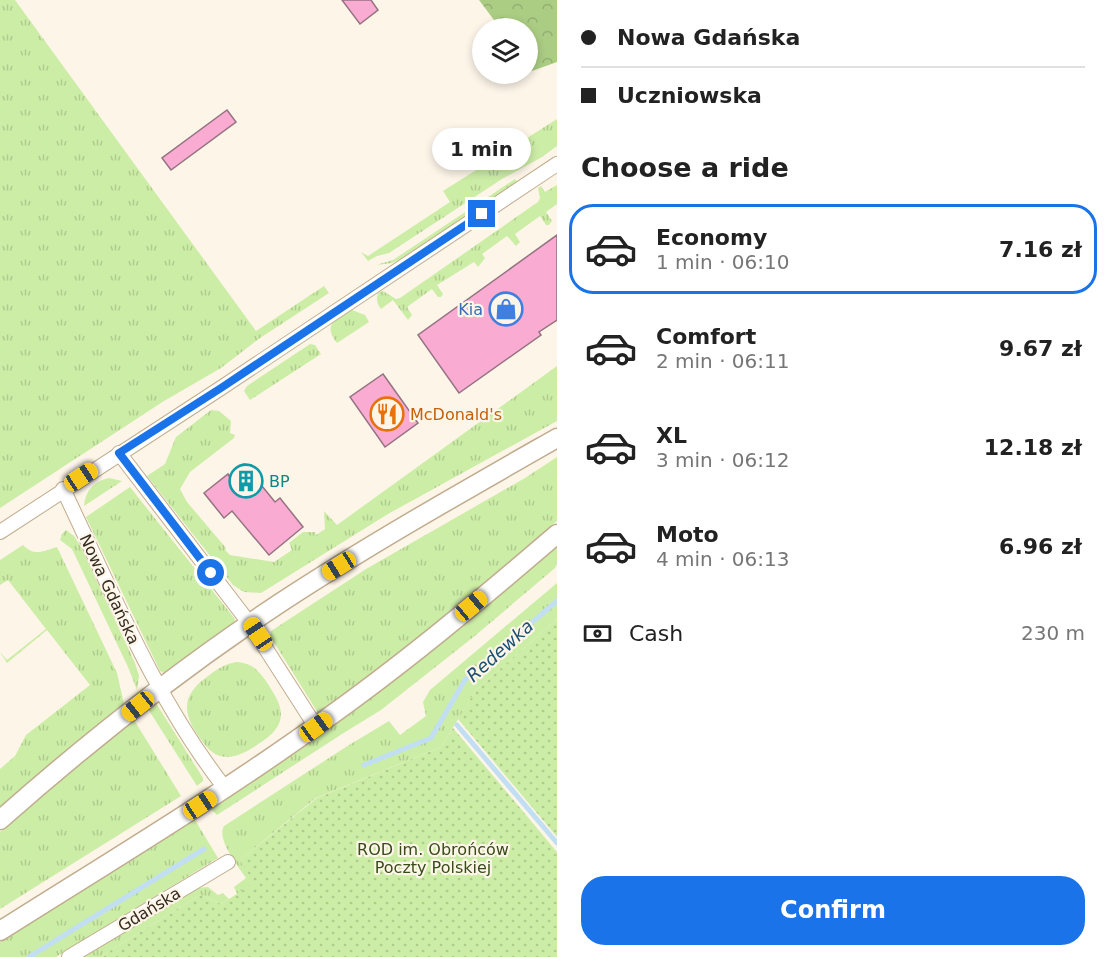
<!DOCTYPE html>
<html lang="en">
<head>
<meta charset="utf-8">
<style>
	body { margin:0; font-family:"DejaVu Sans",sans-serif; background:#f2f2f2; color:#222; height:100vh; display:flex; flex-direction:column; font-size:22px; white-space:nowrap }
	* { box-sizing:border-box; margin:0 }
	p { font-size:20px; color:#767676 }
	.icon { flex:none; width:33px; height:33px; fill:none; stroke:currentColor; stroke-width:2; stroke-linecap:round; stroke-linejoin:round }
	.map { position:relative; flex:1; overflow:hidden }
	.details { display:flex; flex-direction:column; background:#fff; width:552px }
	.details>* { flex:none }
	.hud { display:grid; align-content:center; height:132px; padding:0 24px; background:#fff }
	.tools { position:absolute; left:472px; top:18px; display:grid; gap:12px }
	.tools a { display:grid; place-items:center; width:66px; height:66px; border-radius:50%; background:#fff; box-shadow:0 3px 9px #0003; font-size:30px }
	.end { position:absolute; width:27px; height:27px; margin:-14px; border:8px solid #1a73e8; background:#fff; box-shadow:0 0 0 3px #fff }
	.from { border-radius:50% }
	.bubble { position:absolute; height:42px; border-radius:21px; background:#fff; box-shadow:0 3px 9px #0003; font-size:20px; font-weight:700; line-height:42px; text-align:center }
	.car { position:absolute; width:18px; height:36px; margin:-18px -9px; border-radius:8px; box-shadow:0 0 4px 2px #0007; background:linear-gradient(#f5c518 24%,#345 0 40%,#f5c518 0 76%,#345 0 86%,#f5c518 0) }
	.hud b { display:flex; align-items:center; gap:21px; height:57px; font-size:22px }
	.hud b+b { border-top:2px solid #e0e0e0 }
	.hud i { width:15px; height:15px; background:#222 }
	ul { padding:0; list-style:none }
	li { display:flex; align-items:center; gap:18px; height:90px; margin:0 12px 9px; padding:0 12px; border:3px solid transparent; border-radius:24px }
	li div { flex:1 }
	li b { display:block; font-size:22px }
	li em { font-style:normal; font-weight:700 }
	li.selected { border-color:#1a73e8 }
	li>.icon { width:54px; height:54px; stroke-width:1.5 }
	h2 { padding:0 24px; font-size:27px; line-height:72px }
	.pay { display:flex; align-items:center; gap:15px; height:66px; padding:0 24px; font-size:22px }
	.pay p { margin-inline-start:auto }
	.cta { display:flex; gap:12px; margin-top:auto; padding:12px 24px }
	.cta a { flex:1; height:69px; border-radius:24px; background:#1a73e8; color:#fff; font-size:24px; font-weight:700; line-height:69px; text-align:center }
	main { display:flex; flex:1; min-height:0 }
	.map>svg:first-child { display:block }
	.grass { fill:url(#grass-tufts) }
	.forest { fill:url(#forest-crowns) }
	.garden { fill:url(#garden-dots) }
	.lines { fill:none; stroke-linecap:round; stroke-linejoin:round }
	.stream { stroke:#c2def3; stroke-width:5 }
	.building { fill:#faabd1; stroke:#947382; stroke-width:1.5 }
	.minor-casing { stroke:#c0ac8e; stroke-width:16 }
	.secondary-casing { stroke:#c0ac8e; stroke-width:21 }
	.minor { stroke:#fff; stroke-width:14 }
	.secondary { stroke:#fff; stroke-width:18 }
	.route { stroke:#1a73e8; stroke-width:8 }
	.labels { text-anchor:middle; stroke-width:4.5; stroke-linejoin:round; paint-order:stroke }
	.shop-label { font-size:16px; fill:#366cbe; stroke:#fdf5e8; text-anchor:end }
	.food-label { font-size:16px; fill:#c56008; stroke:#fdf5e8; text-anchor:start }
	.culture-label { font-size:16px; fill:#0d838f; stroke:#fdf5e8; text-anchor:start }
	.street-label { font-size:16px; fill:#322a1e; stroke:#fdf5e8 }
	.park-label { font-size:16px; fill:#374c19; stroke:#fdf5e8 }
	.water-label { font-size:18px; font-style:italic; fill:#195072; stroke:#fdf5e8 }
</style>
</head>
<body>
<main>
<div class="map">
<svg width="557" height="957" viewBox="0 0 557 957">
	<defs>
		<pattern id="grass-tufts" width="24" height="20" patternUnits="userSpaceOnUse" patternTransform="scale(1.5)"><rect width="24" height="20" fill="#cceda6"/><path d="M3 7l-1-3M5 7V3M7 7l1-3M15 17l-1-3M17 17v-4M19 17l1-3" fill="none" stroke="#b0cb8e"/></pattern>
		<pattern id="forest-crowns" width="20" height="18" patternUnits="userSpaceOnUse" patternTransform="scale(1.5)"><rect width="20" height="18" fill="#abcc83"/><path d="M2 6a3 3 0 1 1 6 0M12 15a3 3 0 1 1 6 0" fill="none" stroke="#94af71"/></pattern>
		<pattern id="garden-dots" width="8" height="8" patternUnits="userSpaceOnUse" patternTransform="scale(1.5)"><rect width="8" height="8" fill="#cceda6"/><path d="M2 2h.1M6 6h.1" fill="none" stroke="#b0cb8e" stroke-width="1.8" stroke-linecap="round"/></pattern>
	</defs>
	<rect width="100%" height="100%" fill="#fdf5e8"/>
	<!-- grass -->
	<g class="grass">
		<polygon points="0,0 15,0 256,331 324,286 329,293 260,338 221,368 164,401 0,508"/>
		<polygon points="557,119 557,146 542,157 502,179 389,253 377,256 368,261 361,252 368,256 450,202 443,191"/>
		<polygon points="515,179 517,182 401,259 392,263 376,265 393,260"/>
		<path d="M557,185V204L546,212L552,221L549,225H546L540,216L515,234L520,242L516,246L507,236L482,254L485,258L478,267L474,262L437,285L443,294L441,297H438L432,289L407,307L412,315L408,320L393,300L381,309C377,304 376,299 378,293L383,291L396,299L400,298L538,202L540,198L538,188L541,186L545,192Z"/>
		<path d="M352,310L365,315L369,322L337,343C322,323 336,320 352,310Z"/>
		<polygon points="310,344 315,345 321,354 250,400 244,391 247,386"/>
		<polygon points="557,366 557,421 388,514 261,593 244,592 233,585 147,476 165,464 176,437 211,410 219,411 231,421 230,433 235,435 234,438 190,472 180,489 187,502 226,548 225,550 230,555 274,562 292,550 289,543 303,532 315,532 316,535 325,529 324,511 337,525"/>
		<polygon points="557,457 557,521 435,625 318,713 270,636 271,631 366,569 525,478"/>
		<path d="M109,478L122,481L84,506C85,491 94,481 109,478Z"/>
		<polygon points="130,487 235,619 234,623 164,673 160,671 86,517"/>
		<polygon points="66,530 74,536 81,547 135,663 139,676 137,690 128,667 72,549 60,540 62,534"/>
		<path d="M23,545C34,557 44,551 57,547L117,673L124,704L0,807V769L15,756L26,735L90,685L47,630L7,663L0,652L7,660L46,629L8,580L0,585V560Z"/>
		<path d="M557,546V564L555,568L476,635L381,710L342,734L217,815L211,809C280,764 348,717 413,666C462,628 510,586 557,546Z"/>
		<path d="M557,583V619L476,690L441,747L316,798L240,860L255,883L237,894L234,887L246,878C238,866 216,839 224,826L349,745L389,721L400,735L426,716L423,702L430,690Z"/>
		<path d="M236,662C253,663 259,671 268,684C274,694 280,702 281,713C281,729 269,737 257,745C240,756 221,765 205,745C184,718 177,698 208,676C217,669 225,664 236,662Z"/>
		<polygon points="156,703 203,778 203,781 197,786 148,709"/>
		<polygon points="134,720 181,796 0,909 0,832 80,763"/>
		<polygon points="195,820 218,858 56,957 0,957 0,942"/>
		<polygon points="208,887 218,895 223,893 229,899 221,904 200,895 100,957 83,957 195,888"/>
	</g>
	<!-- forest -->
	<polygon class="forest" points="479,0 557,0 557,62 532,71 528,65 528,28 500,28"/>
	<!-- garden -->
	<g class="garden">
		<polygon points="557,619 557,837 458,719 476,690"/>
		<polygon points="453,728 557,852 557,957 100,957 200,895 221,904 254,883 240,860 317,798 441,747"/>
	</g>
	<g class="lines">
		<!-- stream -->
		<g class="stream">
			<polyline points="457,725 557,843"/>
			<polyline points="364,765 431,738 465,680 557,601"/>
			<polyline points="29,957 204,849"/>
		</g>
	</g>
	<!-- building -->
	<g class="building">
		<polygon points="342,0 371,0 378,10 360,24"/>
		<polygon points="227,110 236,122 171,170 162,158"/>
		<polygon points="557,235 557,320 539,332 541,335 459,393 418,335"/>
		<polygon points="383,374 418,423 385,447 350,397"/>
		<polygon points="244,464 275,502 280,498 303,527 269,555 232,511 224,518 204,493 228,474 229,476"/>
	</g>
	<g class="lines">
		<!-- minor casing -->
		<g class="minor-casing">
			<g id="minor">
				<polyline points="119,453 250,624 316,727"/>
				<path d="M63,489C112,591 155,699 225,788"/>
				<polyline points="0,532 221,388 557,164"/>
				<polyline points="69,957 228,862"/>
			</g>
		</g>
		<!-- secondary casing -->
		<g class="secondary-casing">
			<g id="secondary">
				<path d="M0,820C88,742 182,668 280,603C370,544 464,491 557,438"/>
				<path d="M0,931C106,864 214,799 316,726C400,667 479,601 557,534"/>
			</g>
		</g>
		<!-- minor -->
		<use href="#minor" class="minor"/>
		<!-- secondary -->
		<use href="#secondary" class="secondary"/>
	</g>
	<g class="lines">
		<!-- route -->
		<polyline class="route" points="211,573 119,453 221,388 482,214"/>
	</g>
	<!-- icons -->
	<defs>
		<g id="shop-ring" transform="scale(1.725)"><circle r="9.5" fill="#fdf5e8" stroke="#3f7fe0" stroke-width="1.5"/><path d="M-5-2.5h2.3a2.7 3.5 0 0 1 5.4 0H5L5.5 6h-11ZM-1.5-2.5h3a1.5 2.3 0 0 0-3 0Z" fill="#3f7fe0"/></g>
		<g id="restaurant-ring" transform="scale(1.725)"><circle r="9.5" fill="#fdf5e8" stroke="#e8710a" stroke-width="1.5"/><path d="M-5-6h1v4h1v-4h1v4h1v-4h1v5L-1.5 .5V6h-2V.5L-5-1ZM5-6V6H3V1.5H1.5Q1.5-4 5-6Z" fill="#e8710a"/></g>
		<g id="building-ring" transform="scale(1.725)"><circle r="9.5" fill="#fdf5e8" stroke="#0f9aa8" stroke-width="1.5"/><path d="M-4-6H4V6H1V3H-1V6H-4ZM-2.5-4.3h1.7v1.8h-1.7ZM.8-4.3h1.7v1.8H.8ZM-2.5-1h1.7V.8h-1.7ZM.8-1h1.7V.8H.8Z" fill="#0f9aa8"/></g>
	</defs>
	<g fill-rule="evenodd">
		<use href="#shop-ring" x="506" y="309"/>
		<use href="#restaurant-ring" x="387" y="414"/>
		<use href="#building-ring" x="246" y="481"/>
	</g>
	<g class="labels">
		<!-- shop labels -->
		<g class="shop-label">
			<text x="483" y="315">Kia</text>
		</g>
		<!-- food labels -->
		<g class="food-label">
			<text x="410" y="420">McDonald's</text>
		</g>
		<!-- culture labels -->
		<g class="culture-label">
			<text x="269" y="487">BP</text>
		</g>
		<!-- street labels -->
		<g class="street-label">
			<text transform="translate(110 589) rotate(65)" y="6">Nowa Gdańska</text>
			<text transform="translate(149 909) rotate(-31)" y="6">Gdańska</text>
		</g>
		<!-- park labels -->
		<g class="park-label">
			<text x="433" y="855">ROD im. Obrońców<tspan x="433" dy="18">Poczty Polskiej</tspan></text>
		</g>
		<!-- water labels -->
		<g class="water-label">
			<text transform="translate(500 651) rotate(-42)" y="6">Redewka</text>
		</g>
	</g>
</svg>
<div class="tools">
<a><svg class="icon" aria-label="layers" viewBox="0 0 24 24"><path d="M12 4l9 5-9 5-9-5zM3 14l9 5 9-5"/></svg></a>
</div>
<i class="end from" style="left:211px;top:573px"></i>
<i class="end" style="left:482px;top:214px"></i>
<div class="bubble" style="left:432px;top:128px;width:99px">1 min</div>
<i class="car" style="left:81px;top:477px;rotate:57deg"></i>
<i class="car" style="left:339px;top:566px;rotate:238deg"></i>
<i class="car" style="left:471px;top:606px;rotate:50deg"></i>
<i class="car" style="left:258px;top:634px;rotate:326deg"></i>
<i class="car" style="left:138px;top:706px;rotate:231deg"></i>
<i class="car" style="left:316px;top:727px;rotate:54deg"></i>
<i class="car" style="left:200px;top:805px;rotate:57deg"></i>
</div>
<section class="details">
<div class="hud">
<b><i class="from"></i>Nowa Gdańska</b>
<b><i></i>Uczniowska</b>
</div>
<h2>Choose a ride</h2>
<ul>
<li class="selected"><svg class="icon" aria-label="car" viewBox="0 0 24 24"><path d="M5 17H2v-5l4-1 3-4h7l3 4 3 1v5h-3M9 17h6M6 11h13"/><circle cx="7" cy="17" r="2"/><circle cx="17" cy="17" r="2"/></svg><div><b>Economy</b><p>1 min · 06:10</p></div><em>7.16 zł</em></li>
<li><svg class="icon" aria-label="car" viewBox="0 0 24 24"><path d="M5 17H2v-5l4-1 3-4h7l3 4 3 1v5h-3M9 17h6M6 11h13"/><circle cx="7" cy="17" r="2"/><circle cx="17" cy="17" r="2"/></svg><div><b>Comfort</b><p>2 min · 06:11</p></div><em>9.67 zł</em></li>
<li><svg class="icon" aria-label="car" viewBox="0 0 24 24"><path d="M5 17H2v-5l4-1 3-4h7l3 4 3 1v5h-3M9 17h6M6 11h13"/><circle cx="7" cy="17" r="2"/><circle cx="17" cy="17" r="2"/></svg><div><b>XL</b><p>3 min · 06:12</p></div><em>12.18 zł</em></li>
<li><svg class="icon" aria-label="car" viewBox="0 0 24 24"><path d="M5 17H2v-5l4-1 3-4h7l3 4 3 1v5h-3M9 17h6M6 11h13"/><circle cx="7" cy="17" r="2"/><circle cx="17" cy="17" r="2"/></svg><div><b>Moto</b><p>4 min · 06:13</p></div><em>6.96 zł</em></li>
</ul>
<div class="pay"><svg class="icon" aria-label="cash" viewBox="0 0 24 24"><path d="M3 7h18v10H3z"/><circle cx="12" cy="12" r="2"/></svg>Cash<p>230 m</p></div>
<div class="cta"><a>Confirm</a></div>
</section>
</main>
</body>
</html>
